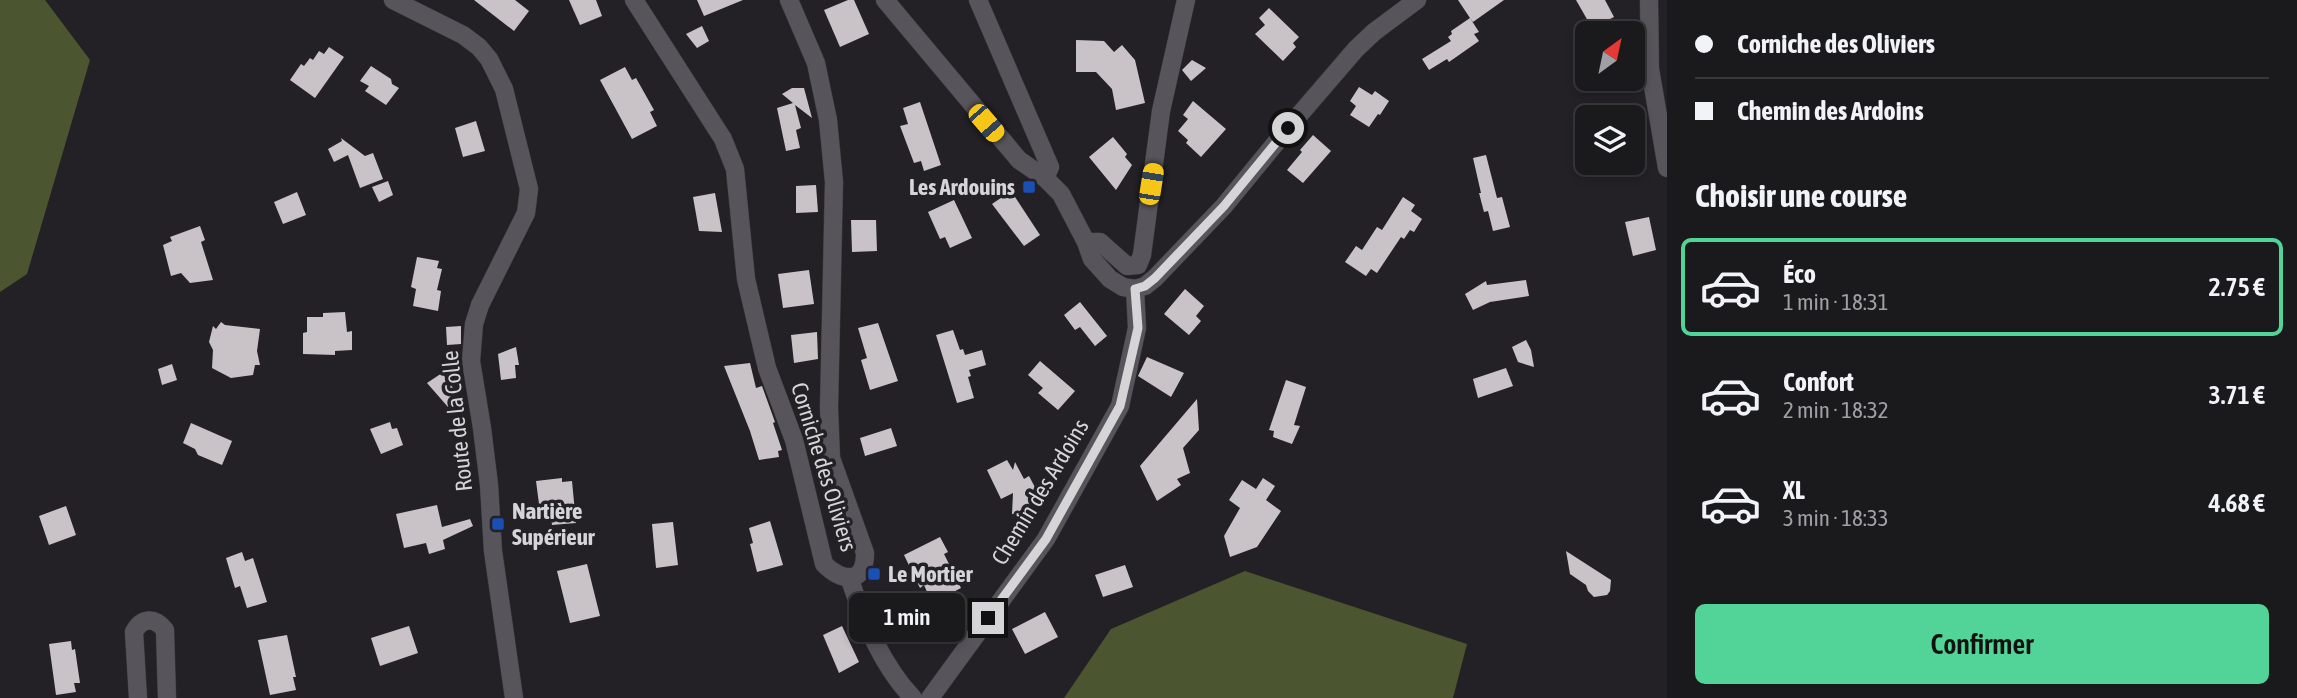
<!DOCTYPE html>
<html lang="fr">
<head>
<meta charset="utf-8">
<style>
	body { margin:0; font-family:"Asap Condensed",sans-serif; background:#232225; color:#f1f3f6; height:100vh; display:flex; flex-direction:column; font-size:26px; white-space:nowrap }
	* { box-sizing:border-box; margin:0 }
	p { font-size:23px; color:#9fa0a3 }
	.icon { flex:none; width:38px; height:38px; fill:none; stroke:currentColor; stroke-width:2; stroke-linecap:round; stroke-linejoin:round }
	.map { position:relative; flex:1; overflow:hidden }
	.side { display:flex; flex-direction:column; background:#1a191c; width:630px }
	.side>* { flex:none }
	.hud { display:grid; align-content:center; height:154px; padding:0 28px; background:#1a191c }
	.needle { width:46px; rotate:33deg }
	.fabs { position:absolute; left:1575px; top:21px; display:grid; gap:14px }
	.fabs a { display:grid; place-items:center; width:70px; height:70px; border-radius:10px; background:#1a191c; box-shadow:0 4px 10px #0003,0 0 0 2px #38383b; font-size:35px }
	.end { position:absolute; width:32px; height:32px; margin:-16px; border:9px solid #d5d4d7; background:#111; box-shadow:0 0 0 4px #111 }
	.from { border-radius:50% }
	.bubble { position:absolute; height:49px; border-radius:10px; background:#1a191c; box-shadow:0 4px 10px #0003,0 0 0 2px #38383b; font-size:23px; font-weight:600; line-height:49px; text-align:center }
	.car { position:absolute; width:21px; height:42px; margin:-21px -10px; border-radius:9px; box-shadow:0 0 5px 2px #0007; background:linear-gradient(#f5c518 24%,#345 0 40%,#f5c518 0 76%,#345 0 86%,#f5c518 0) }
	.hud b { display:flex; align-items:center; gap:24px; height:66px; font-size:26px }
	.hud b+b { border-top:2px solid #38383b }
	.hud i { width:18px; height:18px; background:#f1f3f6 }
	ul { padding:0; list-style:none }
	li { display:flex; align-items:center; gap:21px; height:98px; margin:0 14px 10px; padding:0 14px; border:4px solid transparent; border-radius:10px }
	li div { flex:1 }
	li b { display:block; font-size:26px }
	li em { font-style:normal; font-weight:600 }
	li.active { border-color:#52d397 }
	li>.icon { width:63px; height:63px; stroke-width:1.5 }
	h2 { padding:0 28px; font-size:32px; line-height:84px }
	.button { display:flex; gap:14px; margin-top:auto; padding:14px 28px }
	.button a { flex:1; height:80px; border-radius:10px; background:#52d397; color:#111; font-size:28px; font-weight:600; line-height:80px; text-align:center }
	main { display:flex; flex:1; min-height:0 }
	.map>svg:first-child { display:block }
	.forest { fill:#4b5530 }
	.building { fill:#c9c3c7 }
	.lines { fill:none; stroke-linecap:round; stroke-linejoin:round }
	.minor-casing { stroke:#3c3b3f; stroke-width:19 }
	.minor { stroke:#57555b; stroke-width:18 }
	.route { stroke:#d5d4d7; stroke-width:9 }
	.transit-dot { fill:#1a4fb4; stroke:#232126; stroke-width:2.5 }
	.labels { text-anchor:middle; stroke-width:7; stroke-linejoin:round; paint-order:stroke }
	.poi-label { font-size:23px; font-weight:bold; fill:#d5d4d7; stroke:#232126; text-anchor:start }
	.street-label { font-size:23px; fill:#d5d4d7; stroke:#232126 }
</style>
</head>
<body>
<main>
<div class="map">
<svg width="1667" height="698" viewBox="0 0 1667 698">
	<rect width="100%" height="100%" fill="#232126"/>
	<!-- forest -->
	<g class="forest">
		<polygon points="0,0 45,0 90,60 27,274 0,292"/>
		<polygon points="1245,571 1467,644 1453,698 1064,698 1111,629"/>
	</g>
	<!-- building -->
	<g class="building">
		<polygon points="474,0 515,0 529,11 514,31"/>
		<polygon points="569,0 596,0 602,16 580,25"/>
		<polygon points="697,0 743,0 704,16"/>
		<polygon points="848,0 854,0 869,34 840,47 824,10"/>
		<polygon points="1458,0 1504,0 1473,22 1470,18 1479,32 1474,34 1479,41 1449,62 1447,59 1429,70 1422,59 1451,41 1448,37 1452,34 1451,31 1470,18"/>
		<polygon points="1576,0 1605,0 1614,17 1592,28"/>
		<polygon points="1269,8 1299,37 1293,43 1296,47 1283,61 1255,34 1265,25 1259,18"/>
		<polygon points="702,26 709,41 697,48 686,34"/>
		<polygon points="1076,40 1104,41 1114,52 1122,45 1135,60 1145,103 1116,110 1112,89 1096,72 1076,72"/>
		<polygon points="329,47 344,57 315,98 290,80 301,64 304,66 310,58 313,60 319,51 324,54"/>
		<polygon points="1192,60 1206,68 1191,81 1182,70"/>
		<polygon points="371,66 391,79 392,84 399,88 386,105 365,91 369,86 360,81"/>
		<polygon points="625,67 632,80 636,78 654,110 650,112 657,126 632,139 600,80"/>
		<polygon points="1359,87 1372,95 1375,91 1389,101 1380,115 1378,114 1369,127 1350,115 1356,106 1350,101"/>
		<polygon points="792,88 804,88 812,118 795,105 801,128 796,130 800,148 786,151 777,108 793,103 782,94"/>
		<polygon points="1193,101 1226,129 1201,157 1186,143 1188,140 1178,131 1188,119 1183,115"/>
		<polygon points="920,102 941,165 924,171 921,161 914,163 900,126 908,124 903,108"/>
		<polygon points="476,121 485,151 463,157 455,128"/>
		<polygon points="1313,135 1331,151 1303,183 1287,170 1302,152 1300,150"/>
		<polygon points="1113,137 1127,154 1125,157 1132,165 1116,190 1089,157"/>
		<polygon points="341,138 365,156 373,153 383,179 360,188 348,155 334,162 328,149 342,141"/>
		<polygon points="1486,155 1497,198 1502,197 1510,227 1493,231 1488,211 1484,212 1479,193 1481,193 1473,158"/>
		<polygon points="388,181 393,195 379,202 372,187"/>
		<polygon points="816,185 818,212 796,213 796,186"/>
		<polygon points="1011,191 1040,235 1024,246 992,204"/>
		<polygon points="297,192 306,215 283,224 274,202"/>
		<polygon points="715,193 722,232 699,231 693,197"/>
		<polygon points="1403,197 1415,205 1411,211 1422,219 1414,232 1410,230 1404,239 1401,237 1377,273 1371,269 1366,276 1345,262 1356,246 1362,250 1377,227 1382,230"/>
		<polygon points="954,200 972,238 950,248 945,237 940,239 928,212"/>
		<polygon points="1649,217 1656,250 1633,256 1625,222"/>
		<polygon points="851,220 876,220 877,251 852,252"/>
		<polygon points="200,226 205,240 201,242 213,280 190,283 181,273 171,276 163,245 172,241 170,237"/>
		<polygon points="417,257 439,261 437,268 442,269 437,290 441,291 438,311 413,306 416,289 411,287"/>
		<polygon points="809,270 814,304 783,308 778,274"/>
		<polygon points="1526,280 1529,296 1490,302 1473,310 1465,294 1486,281 1487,285"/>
		<polygon points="1185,289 1204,306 1196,316 1201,321 1189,335 1164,314"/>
		<polygon points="1080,302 1107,336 1095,346 1080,327 1075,330 1064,315"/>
		<polygon points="345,312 347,332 352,331 352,350 335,351 335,355 303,354 303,333 307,332 307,317 323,317 323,313"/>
		<polygon points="221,322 225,325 260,329 257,351 260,365 255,365 253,375 231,378 212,368 213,350 209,342 213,326 216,329"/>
		<polygon points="878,323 898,381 870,390 861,360 867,358 858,328"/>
		<polygon points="461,326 461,344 447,345 446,327"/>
		<polygon points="953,330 960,350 963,349 965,355 982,350 986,365 969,370 971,376 968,377 974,398 957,403 936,335"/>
		<polygon points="817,332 818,359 794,363 791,335"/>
		<polygon points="1526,340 1531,350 1534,367 1518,362 1512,347"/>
		<polygon points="516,347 519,365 515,365 516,378 501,380 498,354"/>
		<polygon points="1147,357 1184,373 1171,397 1138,376"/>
		<polygon points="1040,361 1075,391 1058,410 1038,393 1043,388 1028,375"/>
		<polygon points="750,363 756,388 762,386 775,422 773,423 782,450 778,451 779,457 759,460 750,431 724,366"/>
		<polygon points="172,364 177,380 162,385 158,369"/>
		<polygon points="1506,368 1513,386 1478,398 1473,379"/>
		<polygon points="442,373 459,396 448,407 427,383"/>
		<polygon points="1286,380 1306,387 1294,425 1300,426 1292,444 1273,437 1274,431 1269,430"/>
		<polygon points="1197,399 1199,430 1183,448 1190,473 1177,479 1181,485 1157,501 1140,466"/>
		<polygon points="390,422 392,429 397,428 403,445 381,454 370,429"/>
		<polygon points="191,423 232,441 222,465 198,455 195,449 183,443"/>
		<polygon points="891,428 897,446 865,456 860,438"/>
		<polygon points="1007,460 1013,470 1015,462 1024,479 1029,476 1038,493 1034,516 1012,514 1013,493 1001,499 987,470"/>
		<polygon points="562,478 562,482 572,481 576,523 552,525 549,503 539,504 536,481"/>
		<polygon points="1263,478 1275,486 1266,500 1281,511 1257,547 1230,557 1224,536 1240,508 1229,500 1242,480 1256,489"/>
		<polygon points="437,505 442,527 470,519 473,526 443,540 445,549 429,554 426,543 404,548 396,514"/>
		<polygon points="66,506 76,535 49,545 39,516"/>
		<polygon points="770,521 783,565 757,572 750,544 753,543 749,528"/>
		<polygon points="673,522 678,565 656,568 652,524"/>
		<polygon points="940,537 948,552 944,554 961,588 932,603 924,585 920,588 904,555"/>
		<polygon points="1566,551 1611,580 1610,591 1607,595 1594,597 1588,591 1586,585 1570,574"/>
		<polygon points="242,552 245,561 253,558 267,602 247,608 240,586 235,588 226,558"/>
		<polygon points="587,564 600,616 570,623 557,571"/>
		<polygon points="1125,565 1133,587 1103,597 1095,575"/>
		<polygon points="1045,612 1058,637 1025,654 1012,629"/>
		<polygon points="409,626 418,653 380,666 371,638"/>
		<polygon points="842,626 859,662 839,673 823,635"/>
		<polygon points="287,635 296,677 293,677 296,690 270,695 258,640"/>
		<polygon points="71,641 72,650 75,649 80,683 74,683 76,692 56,695 49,644"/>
	</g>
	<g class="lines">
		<!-- minor casing -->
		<g class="minor-casing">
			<g id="minor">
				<polyline points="393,0 463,35 479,47 489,59 504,89 529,189 526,213 480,305 474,324 471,361 482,428 489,485 493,551 514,698"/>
				<path d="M634,0L723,139L735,169L746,279L767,368L794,440L824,564C842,582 865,585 865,553L831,458L829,408L834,182L828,120L816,63L789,0"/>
				<polyline points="885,0 1019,160 1045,178 1061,194 1086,242 1092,259 1110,279 1123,287 1135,289 1145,286 1155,278 1224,206 1288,128 1356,49 1374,32 1417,0"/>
				<polyline points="978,0 1050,167 1045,178"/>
				<polyline points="1649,0 1650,69 1667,168"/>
				<polyline points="1086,242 1100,242 1127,266 1138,265 1142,255 1161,111 1186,0"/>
				<path d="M849,577C863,619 882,666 913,698"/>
				<path d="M138,698L134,632C142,617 155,617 165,630L167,698"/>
				<polyline points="930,698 1046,539 1120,406 1137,328 1135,289"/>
			</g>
		</g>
		<!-- minor -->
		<use href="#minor" class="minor"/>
	</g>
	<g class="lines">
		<!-- route -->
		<polyline class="route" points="988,618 1046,539 1120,406 1138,328 1135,289 1145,286 1155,278 1224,206 1288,128"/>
	</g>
	<!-- markers -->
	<g class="transit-dot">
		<rect x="1022" y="180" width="14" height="14" rx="3.5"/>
		<rect x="491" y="517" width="14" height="14" rx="3.5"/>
		<rect x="867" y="567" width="14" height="14" rx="3.5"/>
	</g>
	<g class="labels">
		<!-- poi labels -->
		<g class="poi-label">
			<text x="1015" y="195" text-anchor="end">Les Ardouins</text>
			<text x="512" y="519">Nartière<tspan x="512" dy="26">Supérieur</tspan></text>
			<text x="888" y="582">Le Mortier</text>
		</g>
		<!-- street labels -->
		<g class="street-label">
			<text transform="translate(457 421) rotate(-96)" y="8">Route de la Colle</text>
			<text transform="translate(824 467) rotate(73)" y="8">Corniche des Oliviers</text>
			<text transform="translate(1040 492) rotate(-59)" y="8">Chemin des Ardoins</text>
		</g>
	</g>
</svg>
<div class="fabs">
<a><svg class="needle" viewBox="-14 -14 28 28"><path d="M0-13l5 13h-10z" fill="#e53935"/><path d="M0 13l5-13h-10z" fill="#9fa0a3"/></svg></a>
<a><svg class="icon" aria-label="layers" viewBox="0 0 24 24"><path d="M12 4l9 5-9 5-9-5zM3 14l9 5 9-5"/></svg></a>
</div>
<i class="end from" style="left:1288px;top:128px"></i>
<i class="end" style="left:988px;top:618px"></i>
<div class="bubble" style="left:849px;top:593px;width:116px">1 min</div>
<i class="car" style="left:986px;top:123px;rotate:139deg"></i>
<i class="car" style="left:1151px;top:184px;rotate:9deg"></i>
</div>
<section class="side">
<div class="hud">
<b><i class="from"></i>Corniche des Oliviers</b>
<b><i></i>Chemin des Ardoins</b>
</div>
<h2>Choisir une course</h2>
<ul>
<li class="active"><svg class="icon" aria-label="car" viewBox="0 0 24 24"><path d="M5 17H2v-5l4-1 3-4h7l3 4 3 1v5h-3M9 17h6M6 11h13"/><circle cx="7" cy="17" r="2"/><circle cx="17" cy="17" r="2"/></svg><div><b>Éco</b><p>1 min · 18:31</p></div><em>2.75 €</em></li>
<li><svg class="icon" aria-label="car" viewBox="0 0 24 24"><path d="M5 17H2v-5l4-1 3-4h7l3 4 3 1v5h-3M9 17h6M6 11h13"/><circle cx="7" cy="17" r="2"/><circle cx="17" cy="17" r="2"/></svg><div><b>Confort</b><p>2 min · 18:32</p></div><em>3.71 €</em></li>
<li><svg class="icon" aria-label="car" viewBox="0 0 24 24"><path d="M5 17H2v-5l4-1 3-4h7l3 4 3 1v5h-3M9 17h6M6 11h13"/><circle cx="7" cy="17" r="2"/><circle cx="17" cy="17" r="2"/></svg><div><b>XL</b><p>3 min · 18:33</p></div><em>4.68 €</em></li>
</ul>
<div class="button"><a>Confirmer</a></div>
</section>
</main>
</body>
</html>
